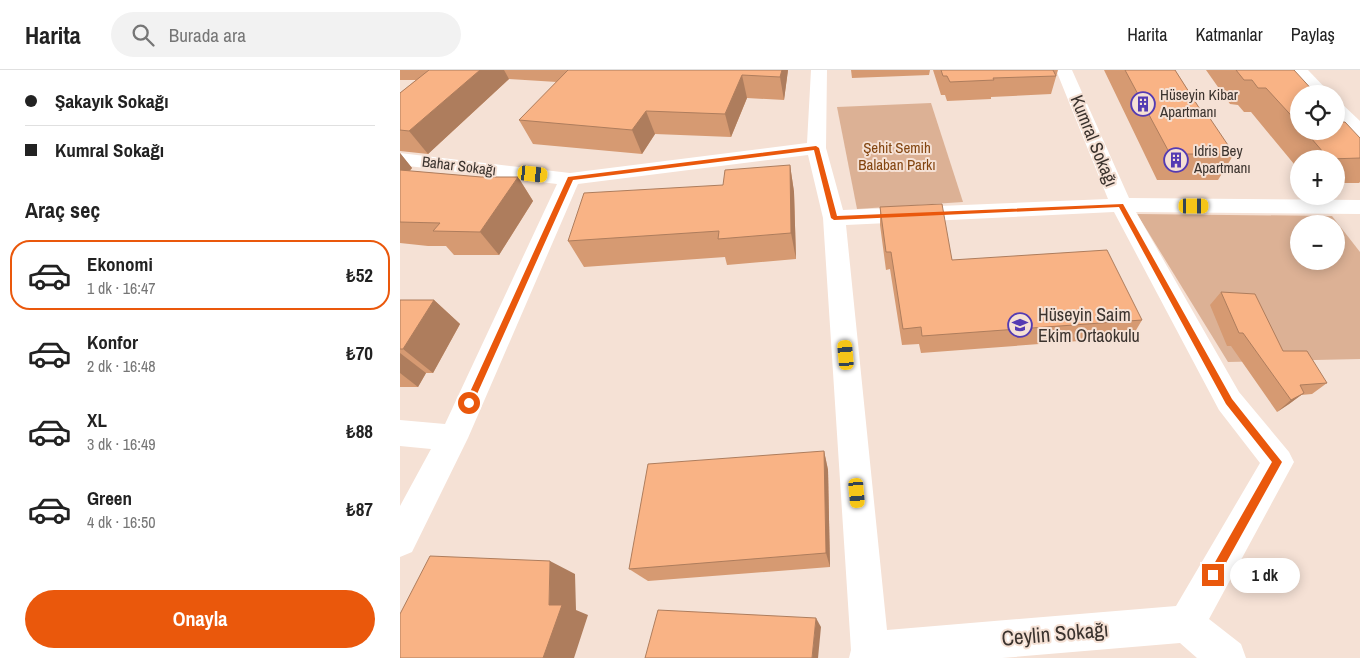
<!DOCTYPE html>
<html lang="tr">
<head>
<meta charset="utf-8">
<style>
	body { margin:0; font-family:"Archivo Narrow",sans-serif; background:#f2f2f2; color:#222; height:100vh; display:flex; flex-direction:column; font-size:19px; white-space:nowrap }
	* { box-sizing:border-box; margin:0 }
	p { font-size:16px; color:#767676 }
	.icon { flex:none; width:28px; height:28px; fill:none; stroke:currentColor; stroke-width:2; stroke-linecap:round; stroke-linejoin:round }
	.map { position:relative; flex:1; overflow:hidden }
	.side { display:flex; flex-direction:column; background:#fff; width:400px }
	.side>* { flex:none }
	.top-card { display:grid; align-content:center; height:110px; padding:0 25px; background:#fff }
	.tools { position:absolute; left:890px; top:15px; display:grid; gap:10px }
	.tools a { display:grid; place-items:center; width:55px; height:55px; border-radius:50%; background:#fff; box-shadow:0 2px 12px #0003; font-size:25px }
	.end { position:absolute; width:22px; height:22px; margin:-11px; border:6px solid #ea580c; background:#fff; box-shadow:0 0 0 2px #fff }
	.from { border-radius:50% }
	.bubble { position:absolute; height:35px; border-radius:18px; background:#fff; box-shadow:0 2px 12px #0003; font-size:16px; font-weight:700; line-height:35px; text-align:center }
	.car { position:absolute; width:15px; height:30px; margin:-15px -8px; border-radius:6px; box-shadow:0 0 4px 1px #0007; background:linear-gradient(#f5c518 24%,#345 0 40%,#f5c518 0 76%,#345 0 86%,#f5c518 0) }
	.top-card b { display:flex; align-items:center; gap:18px; height:48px; font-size:19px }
	.top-card b+b { border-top:1px solid #e0e0e0 }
	.top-card i { width:12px; height:12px; background:#222 }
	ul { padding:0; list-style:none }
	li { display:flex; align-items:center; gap:15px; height:70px; margin:0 10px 8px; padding:0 15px; border:2px solid transparent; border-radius:20px }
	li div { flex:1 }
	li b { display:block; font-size:19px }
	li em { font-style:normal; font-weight:700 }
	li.active { border-color:#ea580c }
	li>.icon { width:45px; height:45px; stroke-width:1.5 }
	h2 { padding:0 25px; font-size:22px; line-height:60px }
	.cta { display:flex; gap:10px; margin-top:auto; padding:10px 25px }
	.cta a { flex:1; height:58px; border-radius:30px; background:#ea580c; color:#fff; font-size:20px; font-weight:700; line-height:58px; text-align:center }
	header { display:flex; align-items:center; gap:30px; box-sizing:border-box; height:70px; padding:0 25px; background:#fff; border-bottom:1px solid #e0e0e0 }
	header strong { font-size:24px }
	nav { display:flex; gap:28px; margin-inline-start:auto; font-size:18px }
	.search { width:350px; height:45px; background:#f2f2f2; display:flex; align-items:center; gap:12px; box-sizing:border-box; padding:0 18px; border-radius:28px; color:#767676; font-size:19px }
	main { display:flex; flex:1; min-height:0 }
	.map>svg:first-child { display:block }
	.green { fill:#dcb195; fill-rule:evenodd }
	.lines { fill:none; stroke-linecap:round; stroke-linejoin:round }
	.minor { fill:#fff; fill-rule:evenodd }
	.wall { fill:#d69a72 }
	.shaded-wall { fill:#ae7d5d }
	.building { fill:#f9b385; stroke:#ae7d5d }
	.route { fill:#ea580c }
	.labels { text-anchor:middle; stroke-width:4; stroke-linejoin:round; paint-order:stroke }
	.far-poi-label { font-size:15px; fill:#3b332e; stroke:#f5e1d5; text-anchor:start }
	.far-park-label { font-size:15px; fill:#834510; stroke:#f5e1d5 }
	.far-street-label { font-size:15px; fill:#3b332e; stroke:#f5e1d5 }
	.street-label { font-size:18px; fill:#3b332e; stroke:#f5e1d5 }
	.poi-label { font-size:18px; fill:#3b332e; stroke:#f5e1d5; text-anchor:start }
	.near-street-label { font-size:21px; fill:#3b332e; stroke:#f5e1d5 }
</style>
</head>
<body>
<header>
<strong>Harita</strong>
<div class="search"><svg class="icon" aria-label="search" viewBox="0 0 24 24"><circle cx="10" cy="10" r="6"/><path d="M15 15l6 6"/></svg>Burada ara</div>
<nav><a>Harita</a><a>Katmanlar</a><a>Paylaş</a></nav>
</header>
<main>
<section class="side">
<div class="top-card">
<b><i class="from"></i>Şakayık Sokağı</b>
<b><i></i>Kumral Sokağı</b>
</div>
<h2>Araç seç</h2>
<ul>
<li class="active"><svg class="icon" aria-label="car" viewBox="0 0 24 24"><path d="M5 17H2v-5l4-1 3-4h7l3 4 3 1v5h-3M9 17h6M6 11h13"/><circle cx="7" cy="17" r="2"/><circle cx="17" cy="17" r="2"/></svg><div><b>Ekonomi</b><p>1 dk · 16:47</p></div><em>₺52</em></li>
<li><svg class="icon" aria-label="car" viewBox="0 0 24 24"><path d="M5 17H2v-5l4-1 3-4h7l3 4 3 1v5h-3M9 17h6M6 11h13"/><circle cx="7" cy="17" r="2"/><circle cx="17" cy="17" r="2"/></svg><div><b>Konfor</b><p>2 dk · 16:48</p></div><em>₺70</em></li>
<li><svg class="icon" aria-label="car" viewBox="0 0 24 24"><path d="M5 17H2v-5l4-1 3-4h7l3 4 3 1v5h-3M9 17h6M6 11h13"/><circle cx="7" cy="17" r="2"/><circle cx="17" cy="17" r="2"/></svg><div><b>XL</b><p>3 dk · 16:49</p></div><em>₺88</em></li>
<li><svg class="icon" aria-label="car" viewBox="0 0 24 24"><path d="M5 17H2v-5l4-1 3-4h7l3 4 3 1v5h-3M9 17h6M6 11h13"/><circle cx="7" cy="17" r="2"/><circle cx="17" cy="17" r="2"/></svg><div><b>Green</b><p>4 dk · 16:50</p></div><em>₺87</em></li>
</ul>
<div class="cta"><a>Onayla</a></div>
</section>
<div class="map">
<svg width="960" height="588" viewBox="0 0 960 588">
	<rect width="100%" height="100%" fill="#f5e1d5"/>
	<!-- green -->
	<g class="green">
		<polygon points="531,33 563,132 457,139 437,37"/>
		<path d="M737,144L932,146L960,182V289L828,292ZM899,154H936V191H899Z"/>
	</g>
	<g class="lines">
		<!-- minor -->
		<g class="minor">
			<path d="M411,0H427L426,78L443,140L708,129L656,0H672L729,128L960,130V144L736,142L839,322L889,382L894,392L809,549L841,574L846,588H797L780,573L602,588H449L451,580L423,148L408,85L178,114L68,368L12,482L0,487V436L31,379L0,376V350L45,354L157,114L0,95V83L170,103L407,73ZM714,142L819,340L860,393L776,536L487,560L446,155Z"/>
			<polygon points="891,0 908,0 931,24 912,24"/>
			<polygon points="936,33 942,34 960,51 960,68 953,66 936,49"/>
		</g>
	</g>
	<!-- wall -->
	<g class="wall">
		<polygon points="0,0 388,0 384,30 347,28 331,67 255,64 242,84 133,74 119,50 157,12 109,9 28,84 0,81 0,23 16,10 0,10"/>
		<polygon points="451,0 530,0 529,5 452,8"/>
		<polygon points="533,0 658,0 651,24 591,27 591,29 547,31 545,25 541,25"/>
		<polygon points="704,0 775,0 803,44 834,84 818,110 757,110"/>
		<polygon points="806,0 894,0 899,24 899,61 936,61 942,52 960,68 960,112 959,113 936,113 936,89 899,89 899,100 851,42 844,42 838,35 830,34"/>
		<polygon points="0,83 12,98 10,101 81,107 118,107 133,131 99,185 54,185 46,176 28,176 0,173"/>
		<polygon points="390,95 394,122 396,189 327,195 325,187 184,197 168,171 323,115"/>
		<polygon points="480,137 552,190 742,250 732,267 521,283 519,274 502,275 490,199 486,200 480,155"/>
		<polygon points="821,222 883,281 927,313 912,324 901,325 889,334 877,342 831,276 827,276 810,235"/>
		<polygon points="0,230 34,230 60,254 33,303 26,303 18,317 0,317"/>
		<polygon points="424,381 428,400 430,497 248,511 229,499"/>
	</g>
	<!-- shaded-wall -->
	<g class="shaded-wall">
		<polygon points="80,0 104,0 109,9 28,84 9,61"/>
		<polygon points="382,0 388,0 384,30 380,7"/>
		<polygon points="342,5 347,28 331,67 325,44"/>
		<polygon points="246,41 255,64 242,84 232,60"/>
		<polygon points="0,83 12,98 0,110"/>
		<polygon points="390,95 394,122 396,189 391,163"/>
		<polygon points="118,107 133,131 99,185 80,162"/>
		<polygon points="34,230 60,254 33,303 3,279"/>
		<polygon points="0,283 26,303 18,317 0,303"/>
		<polygon points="904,323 889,334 877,342 891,330"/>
		<polygon points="424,381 428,400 430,497 426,483"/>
		<polygon points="150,491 175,504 176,540 188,545 174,588 143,588 149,535"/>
		<polygon points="416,548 421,557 418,588 412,588"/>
	</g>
	<!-- building -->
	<g class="building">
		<polygon points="29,0 80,0 9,61 0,60 0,23"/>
		<polygon points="168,0 382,0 380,7 342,5 325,44 246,41 232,60 119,50"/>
		<polygon points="541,0 653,0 656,6 593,8 594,10 550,12 547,6 543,6"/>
		<polygon points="725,0 775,0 803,44 807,44 834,84 770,84"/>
		<polygon points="836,0 894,0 916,24 899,24 899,54 866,18 858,18 852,10 844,10"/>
		<polygon points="936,46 942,52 945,52 960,68 960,88 929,89 905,61 936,61"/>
		<polygon points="390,95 391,163 318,169 319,161 168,171 184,123 323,115 325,100"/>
		<polygon points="0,100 81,107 118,107 80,162 33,161 40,153 0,152"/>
		<polygon points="542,134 552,190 707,180 742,250 522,266 521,257 503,259 491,182 486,182 480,137"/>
		<polygon points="821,222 855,224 883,281 907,281 927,313 900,315 904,323 891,330 843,263 839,263"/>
		<polygon points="0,230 34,230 3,279 0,279"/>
		<polygon points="424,381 426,483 229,499 248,394"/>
		<polygon points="30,486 150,491 149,535 162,535 143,588 0,588 0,544"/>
		<polygon points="258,540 416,548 412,588 245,588"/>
	</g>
	<!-- route -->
	<polygon class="route" points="416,76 419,78 437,146 723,134 832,329 882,392 817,509 810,509 810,501 872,392 826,334 719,137 434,150 431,148 414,80 173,110 73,333 69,337 66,336 65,333 168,107"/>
	<!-- icons -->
	<defs>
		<g id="building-ring" transform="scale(1.25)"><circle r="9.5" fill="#f5e1d5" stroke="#543bb3" stroke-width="1.5"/><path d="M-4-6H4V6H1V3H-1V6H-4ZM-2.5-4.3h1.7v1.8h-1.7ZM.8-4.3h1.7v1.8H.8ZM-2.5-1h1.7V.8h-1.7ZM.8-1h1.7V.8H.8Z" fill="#543bb3"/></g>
		<g id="school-ring" transform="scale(1.25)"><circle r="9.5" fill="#f5e1d5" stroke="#543bb3" stroke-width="1.5"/><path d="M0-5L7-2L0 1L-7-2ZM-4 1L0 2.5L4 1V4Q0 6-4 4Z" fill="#543bb3"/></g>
	</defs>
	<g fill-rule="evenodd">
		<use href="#building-ring" x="743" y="34"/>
		<use href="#building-ring" x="776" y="90"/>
		<use href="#school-ring" x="620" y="255"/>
	</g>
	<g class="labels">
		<!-- far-poi labels -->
		<g class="far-poi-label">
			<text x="760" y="30">Hüseyin Kibar<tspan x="760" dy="17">Apartmanı</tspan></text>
			<text x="794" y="86">Idris Bey<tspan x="794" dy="17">Apartmanı</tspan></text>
		</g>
		<!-- far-park labels -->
		<g class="far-park-label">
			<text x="497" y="83">Şehit Semih<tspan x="497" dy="17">Balaban Parkı</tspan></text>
		</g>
		<!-- far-street labels -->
		<g class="far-street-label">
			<text transform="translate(59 96) rotate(7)" y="5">Bahar Sokağı</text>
		</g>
		<!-- street labels -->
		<g class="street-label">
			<text transform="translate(694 71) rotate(68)" y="6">Kumral Sokağı</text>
		</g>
		<!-- poi labels -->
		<g class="poi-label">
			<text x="638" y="251">Hüseyin Saim<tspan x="638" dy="21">Ekim Ortaokulu</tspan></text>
		</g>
		<!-- near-street labels -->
		<g class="near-street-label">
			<text transform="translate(655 564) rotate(-5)" y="7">Ceylin Sokağı</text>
		</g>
	</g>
</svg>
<div class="tools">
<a><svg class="icon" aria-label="locate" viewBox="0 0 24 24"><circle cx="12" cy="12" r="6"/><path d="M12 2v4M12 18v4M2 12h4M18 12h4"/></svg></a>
<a>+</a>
<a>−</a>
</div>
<i class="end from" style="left:69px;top:333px"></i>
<i class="end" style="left:813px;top:505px"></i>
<div class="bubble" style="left:830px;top:488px;width:70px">1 dk</div>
<i class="car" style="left:133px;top:104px;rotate:96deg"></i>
<i class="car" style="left:794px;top:136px;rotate:90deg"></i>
<i class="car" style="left:446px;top:285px;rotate:355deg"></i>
<i class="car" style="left:457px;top:423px;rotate:175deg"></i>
</div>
</main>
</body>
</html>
